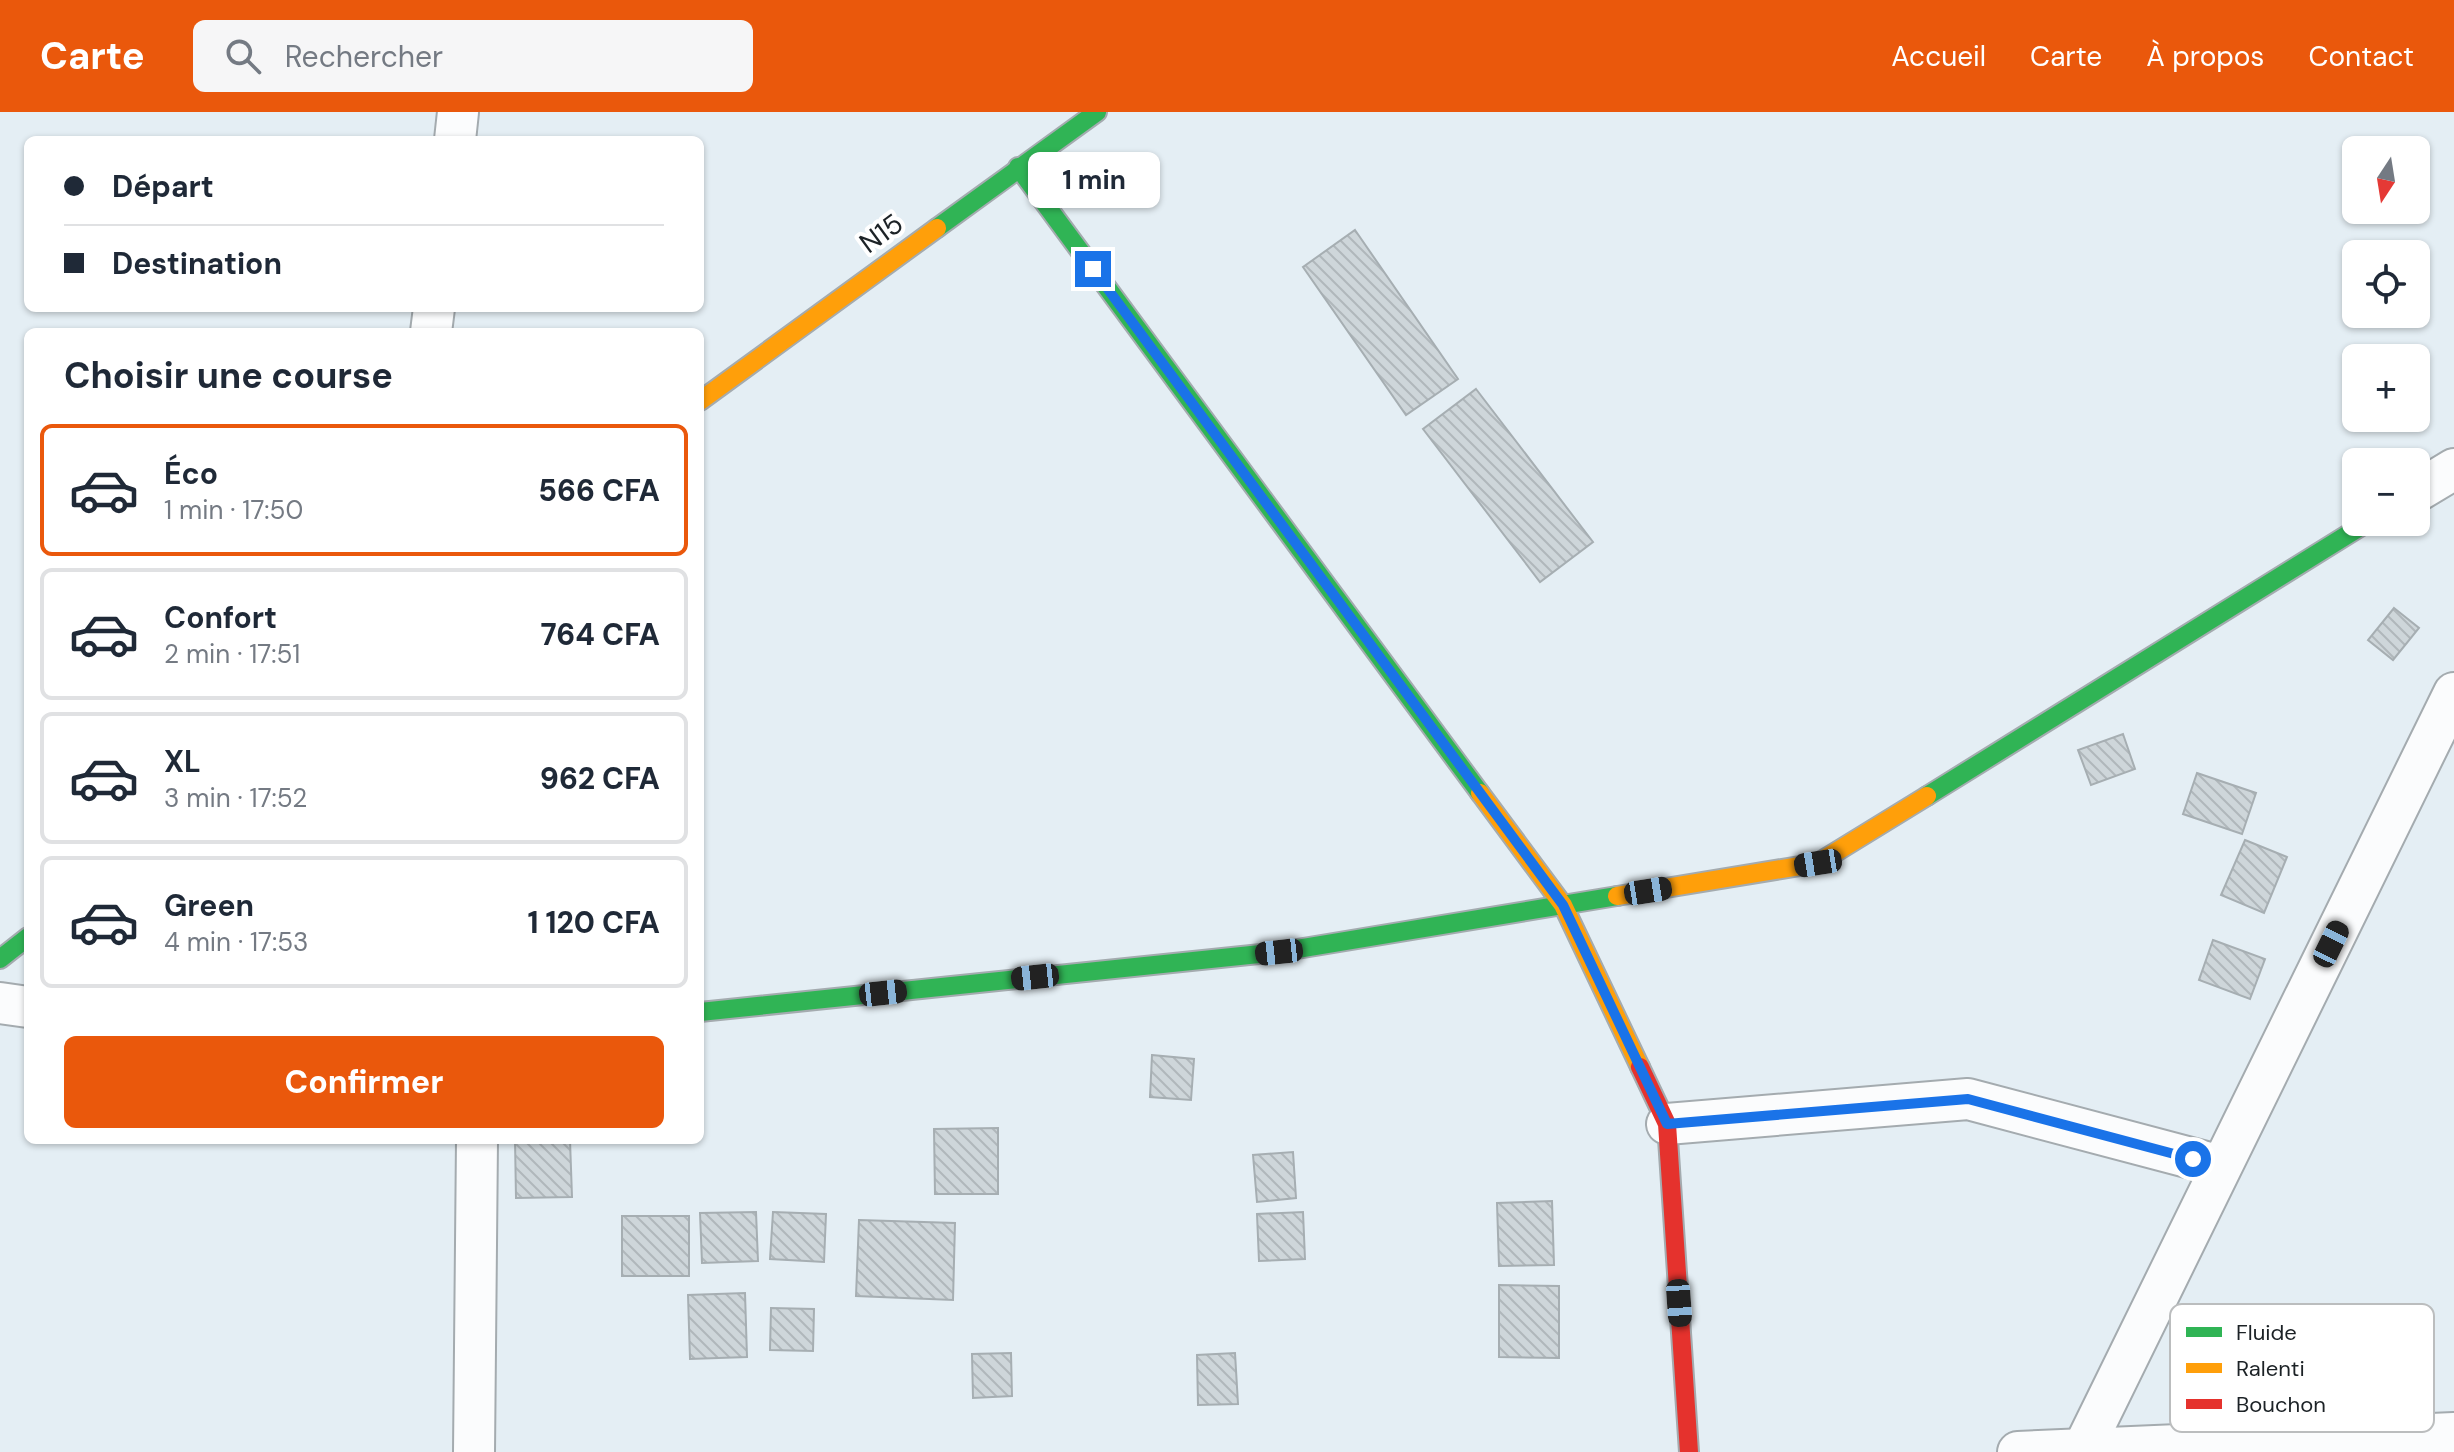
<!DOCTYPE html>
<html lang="fr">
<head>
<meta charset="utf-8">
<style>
	body { margin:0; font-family:"DM Sans",sans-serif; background:#f6f6f7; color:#1f2937; height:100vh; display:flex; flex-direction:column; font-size:30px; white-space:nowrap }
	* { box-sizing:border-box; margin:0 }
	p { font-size:26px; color:#747a83 }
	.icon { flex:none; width:44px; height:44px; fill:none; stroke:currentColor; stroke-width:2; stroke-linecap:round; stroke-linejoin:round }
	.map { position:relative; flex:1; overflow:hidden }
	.side { position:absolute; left:24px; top:216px; width:680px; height:816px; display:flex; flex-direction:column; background:#fff; border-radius:12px; box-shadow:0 2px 6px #0004 }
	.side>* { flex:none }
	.top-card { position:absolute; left:24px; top:24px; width:680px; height:176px; border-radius:12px; box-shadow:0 2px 6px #0004; display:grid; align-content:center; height:176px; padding:0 40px; background:#fff }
	.needle { width:52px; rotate:192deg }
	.controls { position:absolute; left:2342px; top:24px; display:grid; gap:16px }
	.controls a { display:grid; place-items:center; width:88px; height:88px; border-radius:12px; background:#fff; box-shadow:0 2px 6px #0004; font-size:40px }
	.end { position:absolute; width:36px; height:36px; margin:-18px; border:10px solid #1a73e8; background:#fff; box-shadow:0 0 0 4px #fff }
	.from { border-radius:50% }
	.bubble { position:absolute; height:56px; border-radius:12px; background:#fff; box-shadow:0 2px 6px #0004; font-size:26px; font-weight:800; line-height:56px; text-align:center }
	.car { position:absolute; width:24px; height:48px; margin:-24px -12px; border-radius:10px; box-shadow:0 0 6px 2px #0007; background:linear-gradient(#222 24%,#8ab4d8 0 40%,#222 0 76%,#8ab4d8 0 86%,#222 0) }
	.top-card b { display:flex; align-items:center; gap:28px; height:76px; font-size:30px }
	.top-card b+b { border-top:2px solid #e0e1e3 }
	.top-card i { width:20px; height:20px; background:#1f2937 }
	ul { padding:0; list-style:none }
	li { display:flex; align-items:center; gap:24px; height:132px; margin:0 16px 12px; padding:0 24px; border:4px solid #e0e1e3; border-radius:12px }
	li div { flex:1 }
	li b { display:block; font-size:30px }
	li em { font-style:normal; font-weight:800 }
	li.active { border-color:#ea580c }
	li>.icon { width:72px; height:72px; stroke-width:1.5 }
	h2 { padding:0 40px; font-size:36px; line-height:96px }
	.button { display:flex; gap:16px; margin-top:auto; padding:16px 40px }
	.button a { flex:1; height:92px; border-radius:12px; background:#ea580c; color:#fff; font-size:32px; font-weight:800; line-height:92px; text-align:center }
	header { display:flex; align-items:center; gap:48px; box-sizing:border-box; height:112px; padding:0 40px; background:#ea580c; color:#fff }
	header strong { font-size:38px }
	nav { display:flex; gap:44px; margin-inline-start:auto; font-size:28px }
	.search { width:560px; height:72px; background:#f6f6f7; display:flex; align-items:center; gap:20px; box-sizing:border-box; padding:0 28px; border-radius:12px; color:#747a83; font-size:30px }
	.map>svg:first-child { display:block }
	.building { fill:url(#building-back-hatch); stroke:#a6aeb2; stroke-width:2 }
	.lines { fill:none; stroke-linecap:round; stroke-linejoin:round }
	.street-casing { stroke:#a4abaf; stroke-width:44 }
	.fast-casing { stroke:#a4abaf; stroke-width:22 }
	.slow-casing { stroke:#a4abaf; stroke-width:22 }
	.jam-casing { stroke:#a4abaf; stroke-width:22 }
	.street { stroke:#fbfcfd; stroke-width:40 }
	.fast { stroke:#30b455; stroke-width:18 }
	.slow { stroke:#ff9f0a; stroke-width:18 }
	.jam { stroke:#e5322d; stroke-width:18 }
	.route { stroke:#1a73e8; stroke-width:10 }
	.labels { text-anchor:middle; stroke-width:8; stroke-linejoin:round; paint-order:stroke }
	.street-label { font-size:28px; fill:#1c2226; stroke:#fff }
	.key { fill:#fff; stroke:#bbbdbe; stroke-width:2 }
	.key-label { font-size:22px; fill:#1c2226 }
</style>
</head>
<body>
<header>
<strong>Carte</strong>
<div class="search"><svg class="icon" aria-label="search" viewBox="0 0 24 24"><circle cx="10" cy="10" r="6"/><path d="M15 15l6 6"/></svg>Rechercher</div>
<nav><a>Accueil</a><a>Carte</a><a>À propos</a><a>Contact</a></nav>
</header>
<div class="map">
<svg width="2454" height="1340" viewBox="0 0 2454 1340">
	<defs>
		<pattern id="building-back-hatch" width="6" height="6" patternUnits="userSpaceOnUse" patternTransform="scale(2)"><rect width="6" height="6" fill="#ced6da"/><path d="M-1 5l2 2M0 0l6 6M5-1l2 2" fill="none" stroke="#b0b7bb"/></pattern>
	</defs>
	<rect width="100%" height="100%" fill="#e4eef4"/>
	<!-- building -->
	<g class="building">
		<polygon points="1355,118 1458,267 1406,303 1303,155"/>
		<polygon points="1476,277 1593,430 1540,470 1423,317"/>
		<polygon points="2394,496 2419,516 2393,548 2368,528"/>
		<polygon points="2123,622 2135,657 2091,673 2078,638"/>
		<polygon points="2197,661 2256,681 2242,722 2183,702"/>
		<polygon points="2245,728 2287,745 2264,801 2221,783"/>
		<polygon points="2213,828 2265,847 2250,887 2199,868"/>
		<polygon points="1152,943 1194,947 1191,988 1150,985"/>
		<polygon points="998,1016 998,1082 935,1082 934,1017"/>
		<polygon points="515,1028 570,1028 572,1085 516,1086"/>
		<polygon points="1293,1040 1296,1086 1257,1090 1253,1043"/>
		<polygon points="1552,1089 1554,1153 1499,1154 1497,1091"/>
		<polygon points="756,1100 758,1149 702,1151 700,1101"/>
		<polygon points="773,1100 826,1102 824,1150 770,1147"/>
		<polygon points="1303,1100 1305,1147 1259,1149 1257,1102"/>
		<rect x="622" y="1104" width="67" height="60"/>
		<polygon points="859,1108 955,1111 953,1188 856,1184"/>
		<polygon points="1499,1173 1559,1174 1559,1246 1499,1245"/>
		<polygon points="745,1181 747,1245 690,1247 688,1183"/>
		<polygon points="771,1196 814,1197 813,1239 770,1238"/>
		<polygon points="1011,1241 1012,1284 973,1286 972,1242"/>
		<polygon points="1235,1241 1238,1292 1198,1293 1197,1243"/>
	</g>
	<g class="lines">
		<!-- street casing -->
		<g class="street-casing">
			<g id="street">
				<polyline points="455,28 458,0"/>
				<polyline points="431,220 434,196"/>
				<polyline points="2416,380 2454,357"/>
				<polyline points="0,891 28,895"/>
				<polyline points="1667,1012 1968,987 2221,1054"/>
				<polyline points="2083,1337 2454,581"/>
				<polyline points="474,1340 477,1028"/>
				<polyline points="2018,1340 2454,1321"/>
			</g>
		</g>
		<!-- fast casing -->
		<g class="fast-casing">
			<g id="fast">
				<polyline points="1018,55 1480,681"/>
				<polyline points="937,116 1097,0"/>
				<polyline points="1927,684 2368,410"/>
				<polyline points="0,847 28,825"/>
				<polyline points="700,900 1279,840 1617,784"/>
			</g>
		</g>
		<!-- slow casing -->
		<g class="slow-casing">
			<g id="slow">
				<polyline points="700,289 937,116"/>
				<polyline points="1480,681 1563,793 1640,955"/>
				<polyline points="1617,784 1818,751 1927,684"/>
			</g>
		</g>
		<!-- jam casing -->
		<g class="jam-casing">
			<polyline id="jam" points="1640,955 1667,1012 1689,1340"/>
		</g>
		<!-- street -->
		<use href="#street" class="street"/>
		<!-- fast -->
		<use href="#fast" class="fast"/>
		<!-- slow -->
		<use href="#slow" class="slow"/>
		<!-- jam -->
		<use href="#jam" class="jam"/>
	</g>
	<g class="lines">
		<!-- route -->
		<polyline class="route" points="1093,157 1563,793 1667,1012 1968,987 2193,1047"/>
	</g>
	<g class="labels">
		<!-- street labels -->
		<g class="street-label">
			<text transform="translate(881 121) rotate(-36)" y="10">N15</text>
		</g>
	</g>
	<!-- legend -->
	<rect x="2170" y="1192" width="264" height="128" rx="12" class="key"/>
	<rect x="2186" y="1215" width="36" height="10" fill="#30b455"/>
	<rect x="2186" y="1251" width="36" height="10" fill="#ff9f0a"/>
	<rect x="2186" y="1287" width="36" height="10" fill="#e5322d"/>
	<g class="key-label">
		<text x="2236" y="1228">Fluide</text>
		<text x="2236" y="1264">Ralenti</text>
		<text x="2236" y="1300">Bouchon</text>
	</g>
</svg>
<div class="controls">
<a><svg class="needle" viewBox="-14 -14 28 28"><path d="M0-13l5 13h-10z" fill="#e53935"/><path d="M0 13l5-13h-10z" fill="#747a83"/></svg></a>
<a><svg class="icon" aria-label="locate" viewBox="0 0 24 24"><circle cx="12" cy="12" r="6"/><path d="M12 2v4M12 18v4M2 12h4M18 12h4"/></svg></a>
<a>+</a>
<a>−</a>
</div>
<i class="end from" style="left:2193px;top:1047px"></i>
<i class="end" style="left:1093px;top:157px"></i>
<div class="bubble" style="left:1028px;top:40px;width:132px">1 min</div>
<i class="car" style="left:1818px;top:751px;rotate:261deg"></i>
<i class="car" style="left:1648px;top:779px;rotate:81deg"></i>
<i class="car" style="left:2331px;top:832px;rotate:26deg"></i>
<i class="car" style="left:1279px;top:840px;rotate:264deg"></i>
<i class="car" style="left:1035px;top:865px;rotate:264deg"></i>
<i class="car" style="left:883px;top:881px;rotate:84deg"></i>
<i class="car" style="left:1679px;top:1191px;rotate:176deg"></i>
<div class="top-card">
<b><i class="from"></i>Départ</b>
<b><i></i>Destination</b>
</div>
<section class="side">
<h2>Choisir une course</h2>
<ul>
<li class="active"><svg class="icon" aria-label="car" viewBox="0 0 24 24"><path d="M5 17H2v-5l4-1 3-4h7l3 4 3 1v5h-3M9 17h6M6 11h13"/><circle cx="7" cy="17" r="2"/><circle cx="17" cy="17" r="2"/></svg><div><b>Éco</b><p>1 min · 17:50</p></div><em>566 CFA</em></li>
<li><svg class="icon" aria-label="car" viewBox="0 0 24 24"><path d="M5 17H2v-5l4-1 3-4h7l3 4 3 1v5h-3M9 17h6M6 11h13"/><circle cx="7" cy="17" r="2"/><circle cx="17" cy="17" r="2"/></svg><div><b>Confort</b><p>2 min · 17:51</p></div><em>764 CFA</em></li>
<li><svg class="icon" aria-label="car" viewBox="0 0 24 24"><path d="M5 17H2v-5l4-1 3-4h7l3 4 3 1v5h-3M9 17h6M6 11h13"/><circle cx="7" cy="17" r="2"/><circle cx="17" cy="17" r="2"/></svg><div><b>XL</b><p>3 min · 17:52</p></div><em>962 CFA</em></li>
<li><svg class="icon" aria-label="car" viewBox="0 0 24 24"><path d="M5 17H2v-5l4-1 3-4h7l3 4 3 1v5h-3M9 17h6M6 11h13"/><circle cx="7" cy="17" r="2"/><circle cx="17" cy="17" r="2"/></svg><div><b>Green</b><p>4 min · 17:53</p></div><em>1 120 CFA</em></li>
</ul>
<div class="button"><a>Confirmer</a></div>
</section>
</div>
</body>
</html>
